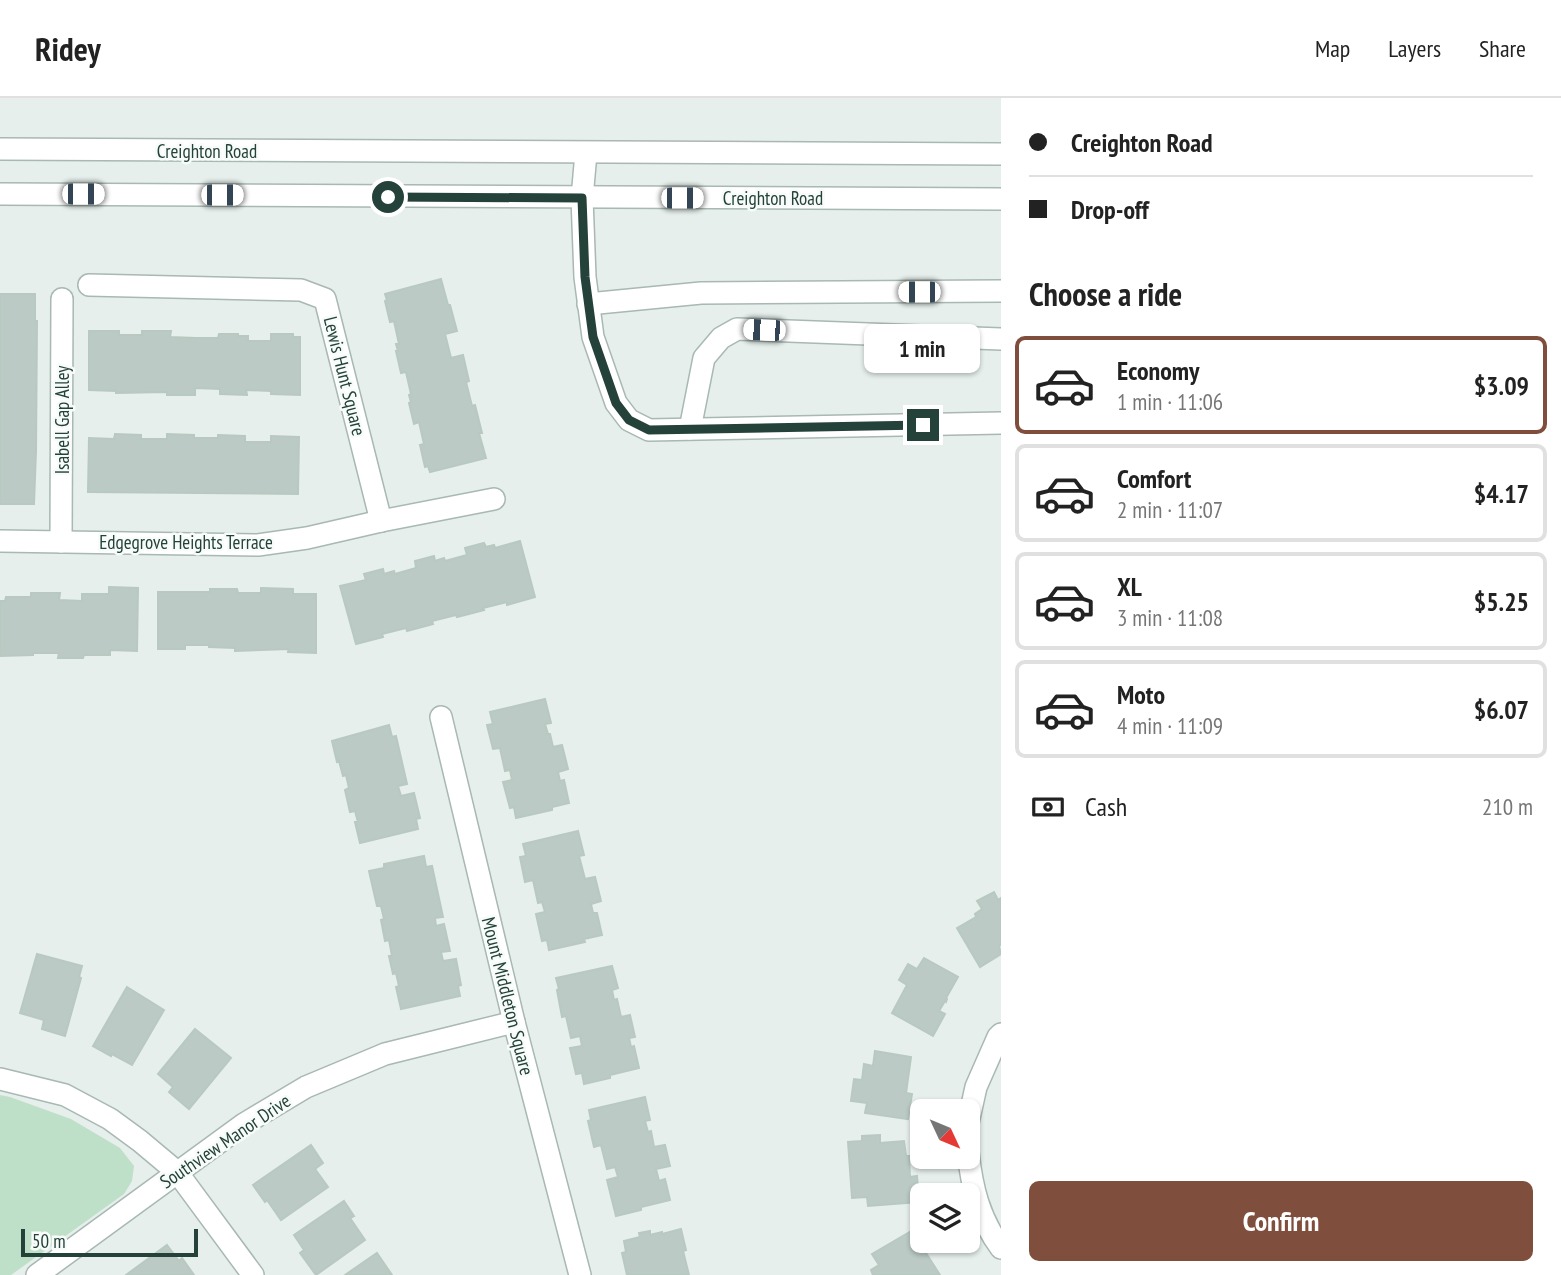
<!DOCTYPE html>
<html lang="en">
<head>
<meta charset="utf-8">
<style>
	body { margin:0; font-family:"PT Sans Narrow",sans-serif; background:#f2f2f2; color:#222; height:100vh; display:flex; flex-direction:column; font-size:26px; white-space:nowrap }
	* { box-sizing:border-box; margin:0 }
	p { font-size:23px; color:#767676 }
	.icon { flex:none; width:38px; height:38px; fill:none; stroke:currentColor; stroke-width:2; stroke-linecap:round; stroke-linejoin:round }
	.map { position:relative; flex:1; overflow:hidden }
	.sheet { display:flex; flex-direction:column; background:#fff; width:560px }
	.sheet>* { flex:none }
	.guide { display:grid; align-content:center; height:154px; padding:0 28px; background:#fff }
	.needle { width:46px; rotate:134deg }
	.buttons { position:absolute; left:910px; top:1001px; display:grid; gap:14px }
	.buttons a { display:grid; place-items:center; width:70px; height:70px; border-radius:10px; background:#fff; box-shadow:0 2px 5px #0004; font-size:35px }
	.scale { position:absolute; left:21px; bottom:18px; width:177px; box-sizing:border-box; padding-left:7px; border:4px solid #24423a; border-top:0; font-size:19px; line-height:24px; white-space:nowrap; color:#24423a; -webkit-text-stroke:5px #f7fbf9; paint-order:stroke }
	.end { position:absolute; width:32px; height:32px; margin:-16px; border:9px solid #24423a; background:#fff; box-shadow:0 0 0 4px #fff }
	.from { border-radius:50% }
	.bubble { position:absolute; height:49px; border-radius:10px; background:#fff; box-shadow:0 2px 5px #0004; font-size:23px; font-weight:700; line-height:49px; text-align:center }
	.car { position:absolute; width:21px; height:42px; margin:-21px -10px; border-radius:9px; box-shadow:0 0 5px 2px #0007; background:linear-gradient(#fff 24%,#345 0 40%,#fff 0 76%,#345 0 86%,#fff 0) }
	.guide b { display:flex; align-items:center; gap:24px; height:66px; font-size:26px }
	.guide b+b { border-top:2px solid #e0e0e0 }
	.guide i { width:18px; height:18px; background:#222 }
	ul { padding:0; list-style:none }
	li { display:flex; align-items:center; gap:21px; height:98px; margin:0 14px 10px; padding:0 14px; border:4px solid #e0e0e0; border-radius:10px }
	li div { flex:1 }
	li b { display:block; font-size:26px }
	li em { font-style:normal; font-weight:700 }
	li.selected { border-color:#804e3d }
	li>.icon { width:63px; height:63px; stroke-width:1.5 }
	h2 { padding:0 28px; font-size:32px; line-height:84px }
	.pay { display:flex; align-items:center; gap:18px; height:77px; padding:0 28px; font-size:26px }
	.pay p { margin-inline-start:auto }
	.action { display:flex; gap:14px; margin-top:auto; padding:14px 28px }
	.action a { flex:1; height:80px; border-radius:10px; background:#804e3d; color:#fff; font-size:28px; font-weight:700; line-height:80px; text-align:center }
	header { display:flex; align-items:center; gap:42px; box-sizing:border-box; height:98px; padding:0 35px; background:#fff; border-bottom:2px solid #e0e0e0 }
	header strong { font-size:33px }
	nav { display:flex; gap:38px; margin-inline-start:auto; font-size:24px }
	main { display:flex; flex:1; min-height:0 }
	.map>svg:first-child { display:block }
	.green { fill:#bfe0c8 }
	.building { fill:#bbcac4; stroke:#b8c9c2; stroke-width:2 }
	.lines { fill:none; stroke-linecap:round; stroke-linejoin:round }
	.minor-casing { stroke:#a8b8b2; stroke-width:24 }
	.minor { stroke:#fff; stroke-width:21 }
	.route { stroke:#24423a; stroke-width:9 }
	.labels { text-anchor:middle; stroke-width:5; stroke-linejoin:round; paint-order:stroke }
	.street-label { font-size:19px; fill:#24423a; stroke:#f7fbf9 }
</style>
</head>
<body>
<header>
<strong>Ridey</strong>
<nav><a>Map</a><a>Layers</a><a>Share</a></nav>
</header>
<main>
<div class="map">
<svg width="1001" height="1177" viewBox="0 0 1001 1177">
	<rect width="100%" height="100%" fill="#e6efeb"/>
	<!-- green -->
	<polygon class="green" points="0,997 10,999 71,1021 120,1050 134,1068 132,1083 124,1096 11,1177 0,1177"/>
	<!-- building -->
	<g class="building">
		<polygon points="441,181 448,207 450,207 457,233 445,236 451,260 463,257 469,283 466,284 472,308 475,307 482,335 479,335 486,360 430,374 428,368 425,369 420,347 424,346 419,324 414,326 409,305 411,304 409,297 411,296 406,274 401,275 396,253 398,253 396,246 399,246 394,223 390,224 385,203 387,202 385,196"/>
		<polygon points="0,196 35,196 35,223 37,223 36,353 34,406 0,406"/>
		<polygon points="89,233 119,233 119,237 142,237 142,233 171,233 170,239 196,240 218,240 219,236 238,236 238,238 248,238 248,243 271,243 271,236 293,236 293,239 300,239 300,297 271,296 271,293 246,292 247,297 220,296 220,291 195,290 195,297 167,297 167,294 116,295 116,293 89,292"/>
		<polygon points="115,336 141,337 141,341 167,341 167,336 194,337 194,340 218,340 218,337 245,338 245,344 271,344 271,338 299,339 298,396 88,394 89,340 114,341"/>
		<polygon points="520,443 535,499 507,507 507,504 483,510 484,512 457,519 456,517 432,523 433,526 407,533 406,530 382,536 383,539 356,546 340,488 366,482 364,476 383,471 384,476 394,473 395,476 416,470 415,463 434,458 435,463 444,460 445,463 467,457 465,450 484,445 486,449 494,447 495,450"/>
		<polygon points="109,489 138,490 137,553 110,552 110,557 84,557 83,560 58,560 59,555 33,555 33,557 0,558 0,503 5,503 6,499 31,499 31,495 60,495 59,502 82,503 82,496 109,496"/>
		<polygon points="261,490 293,491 293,496 316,496 316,555 288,554 289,551 235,553 235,550 209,549 209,547 185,547 185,551 158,551 158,494 210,494 210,491 237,491 238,495 261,495"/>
		<polygon points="545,601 551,625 545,626 548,636 550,636 553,649 562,647 568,671 558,674 560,683 564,682 569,705 552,709 552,712 516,720 514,709 510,710 503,684 512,682 510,672 505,673 500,650 493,651 487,627 493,626 490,614"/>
		<polygon points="389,627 392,639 396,638 407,686 398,688 401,698 414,695 420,720 416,721 418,731 360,745 355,724 358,724 355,713 350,714 345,692 349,690 346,677 343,678 339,663 337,664 332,643"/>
		<polygon points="578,733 584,757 579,758 585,781 595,779 601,803 591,806 593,815 597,815 602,837 584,841 585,844 549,852 547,842 542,843 536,816 545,814 542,804 538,805 533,782 525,784 520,759 526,758 523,746"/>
		<polygon points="424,758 426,769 432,768 443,819 435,820 436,828 444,826 450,853 441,854 443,863 456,861 461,887 458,888 460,898 401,911 396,889 399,888 396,875 393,876 389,858 392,858 389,842 385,843 381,822 384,821 381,808 377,808 369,773 384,770 384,766"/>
		<polygon points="994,794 998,802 1001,800 1001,847 999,848 1001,856 980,869 957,830 976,819 975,816 982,811 977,803"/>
		<polygon points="37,856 82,868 79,879 81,880 65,938 42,931 44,922 20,915"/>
		<polygon points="924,860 958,879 946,900 947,901 946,904 945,903 939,913 945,916 933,938 892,915 907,887 899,882 908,866 917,871"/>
		<polygon points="612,868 618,890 612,892 614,902 617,901 621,919 630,917 635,939 629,940 631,949 634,948 639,970 610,977 610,980 584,986 582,975 576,976 570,950 582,948 580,938 571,940 566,918 562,919 557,892 559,891 556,880"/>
		<polygon points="127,889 164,912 132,967 112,956 111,958 93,948"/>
		<polygon points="195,931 231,960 189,1011 169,994 173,989 158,976"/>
		<polygon points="875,953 911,959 906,995 912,996 908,1021 865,1015 867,1005 851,1003 854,981 862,982 864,966 873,968"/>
		<polygon points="645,999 650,1022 645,1023 648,1034 651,1033 654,1049 665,1047 670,1068 656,1071 659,1083 665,1081 670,1102 641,1109 641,1112 616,1118 607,1082 618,1079 615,1069 607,1071 601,1047 594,1049 588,1023 591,1022 589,1012"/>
		<polygon points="880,1037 880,1045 904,1043 906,1058 909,1058 910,1079 917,1078 919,1104 868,1108 867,1099 852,1100 848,1044 862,1043 862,1038"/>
		<polygon points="311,1047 323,1065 315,1071 328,1089 281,1122 267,1102 265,1104 253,1087"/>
		<polygon points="344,1103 354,1118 350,1120 365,1142 316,1177 300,1155 304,1152 294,1137"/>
		<polygon points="681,1131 686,1152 683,1153 689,1177 627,1177 622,1155 626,1154 624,1143 640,1139 639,1135 650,1133 650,1137 662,1134 662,1136"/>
		<polygon points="913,1132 921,1144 923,1143 929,1153 926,1155 940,1177 873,1177 871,1172 879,1167 872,1156"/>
		<polygon points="167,1147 179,1163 182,1160 194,1177 126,1177"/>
		<polygon points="377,1155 392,1177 345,1177"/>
	</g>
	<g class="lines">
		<!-- minor casing -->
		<g class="minor-casing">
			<g id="minor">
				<polyline points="0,51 1001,56"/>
				<polyline points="586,55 582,100 585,179 593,239 616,305 629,322 649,332 1001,325"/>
				<polyline points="0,96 1001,101"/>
				<polyline points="89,187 301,192 325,201 381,423"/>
				<polyline points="588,206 701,195 1001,193"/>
				<polyline points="690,331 704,260 721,240 737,231 1001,241"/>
				<polyline points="0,443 258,447 307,440 381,423 494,401"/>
				<polyline points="61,444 62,201"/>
				<polyline points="441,619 514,924 580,1177"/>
				<polyline points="0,981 65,997 110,1021 140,1043 177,1074 253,1177"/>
				<polyline points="968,1025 976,989 998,939 1001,936"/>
				<path d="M968,1054C972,1090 979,1120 1001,1150"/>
				<polyline points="37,1177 244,1026 306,989 385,956 514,924"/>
			</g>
		</g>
		<!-- minor -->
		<use href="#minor" class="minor"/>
	</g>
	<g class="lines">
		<!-- route -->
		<polyline class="route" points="388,99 582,100 585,179 593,239 616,305 629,322 649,332 923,327"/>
	</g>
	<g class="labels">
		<!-- street labels -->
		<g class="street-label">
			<text x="207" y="60">Creighton Road</text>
			<text x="773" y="107">Creighton Road</text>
			<text transform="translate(345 278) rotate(76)" y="7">Lewis Hunt Square</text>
			<text transform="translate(62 322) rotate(-90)" y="7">Isabell Gap Alley</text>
			<text x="186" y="451">Edgegrove Heights Terrace</text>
			<text transform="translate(508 898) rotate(76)" y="7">Mount Middleton Square</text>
			<text transform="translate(225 1043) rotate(-34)" y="7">Southview Manor Drive</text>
		</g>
	</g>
</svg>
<div class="buttons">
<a><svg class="needle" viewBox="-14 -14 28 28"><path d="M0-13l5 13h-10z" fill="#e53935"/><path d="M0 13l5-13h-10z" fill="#767676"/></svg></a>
<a><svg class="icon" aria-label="layers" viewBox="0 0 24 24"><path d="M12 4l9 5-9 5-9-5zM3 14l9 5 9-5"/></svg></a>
</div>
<div class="scale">50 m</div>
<i class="end from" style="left:388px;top:99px"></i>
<i class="end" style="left:923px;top:327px"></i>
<div class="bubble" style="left:864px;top:226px;width:116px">1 min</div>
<i class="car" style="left:83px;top:96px;rotate:90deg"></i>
<i class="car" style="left:222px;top:97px;rotate:90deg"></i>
<i class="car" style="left:682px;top:100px;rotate:90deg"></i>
<i class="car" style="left:919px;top:194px;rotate:270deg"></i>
<i class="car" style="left:764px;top:232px;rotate:272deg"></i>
</div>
<section class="sheet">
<div class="guide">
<b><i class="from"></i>Creighton Road</b>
<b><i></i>Drop-off</b>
</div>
<h2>Choose a ride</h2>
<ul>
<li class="selected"><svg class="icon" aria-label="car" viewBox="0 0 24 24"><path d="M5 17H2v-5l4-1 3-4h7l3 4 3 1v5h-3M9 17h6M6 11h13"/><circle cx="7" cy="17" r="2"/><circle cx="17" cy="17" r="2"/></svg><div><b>Economy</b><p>1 min · 11:06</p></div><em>$3.09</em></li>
<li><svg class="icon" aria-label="car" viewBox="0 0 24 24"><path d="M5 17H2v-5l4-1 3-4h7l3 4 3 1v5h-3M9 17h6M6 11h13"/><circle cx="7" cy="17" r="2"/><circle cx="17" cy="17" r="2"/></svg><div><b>Comfort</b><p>2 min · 11:07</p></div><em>$4.17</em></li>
<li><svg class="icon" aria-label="car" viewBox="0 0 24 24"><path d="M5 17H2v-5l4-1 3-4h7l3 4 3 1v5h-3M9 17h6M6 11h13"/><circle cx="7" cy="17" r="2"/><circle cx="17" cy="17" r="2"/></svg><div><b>XL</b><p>3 min · 11:08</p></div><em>$5.25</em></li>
<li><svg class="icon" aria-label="car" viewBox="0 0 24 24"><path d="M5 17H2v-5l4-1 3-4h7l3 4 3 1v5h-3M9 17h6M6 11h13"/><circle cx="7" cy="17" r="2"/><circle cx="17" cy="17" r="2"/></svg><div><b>Moto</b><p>4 min · 11:09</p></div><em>$6.07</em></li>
</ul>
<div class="pay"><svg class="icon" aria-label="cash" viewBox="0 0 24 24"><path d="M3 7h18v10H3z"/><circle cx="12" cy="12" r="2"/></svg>Cash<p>210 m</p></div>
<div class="action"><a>Confirm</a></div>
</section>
</main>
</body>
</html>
